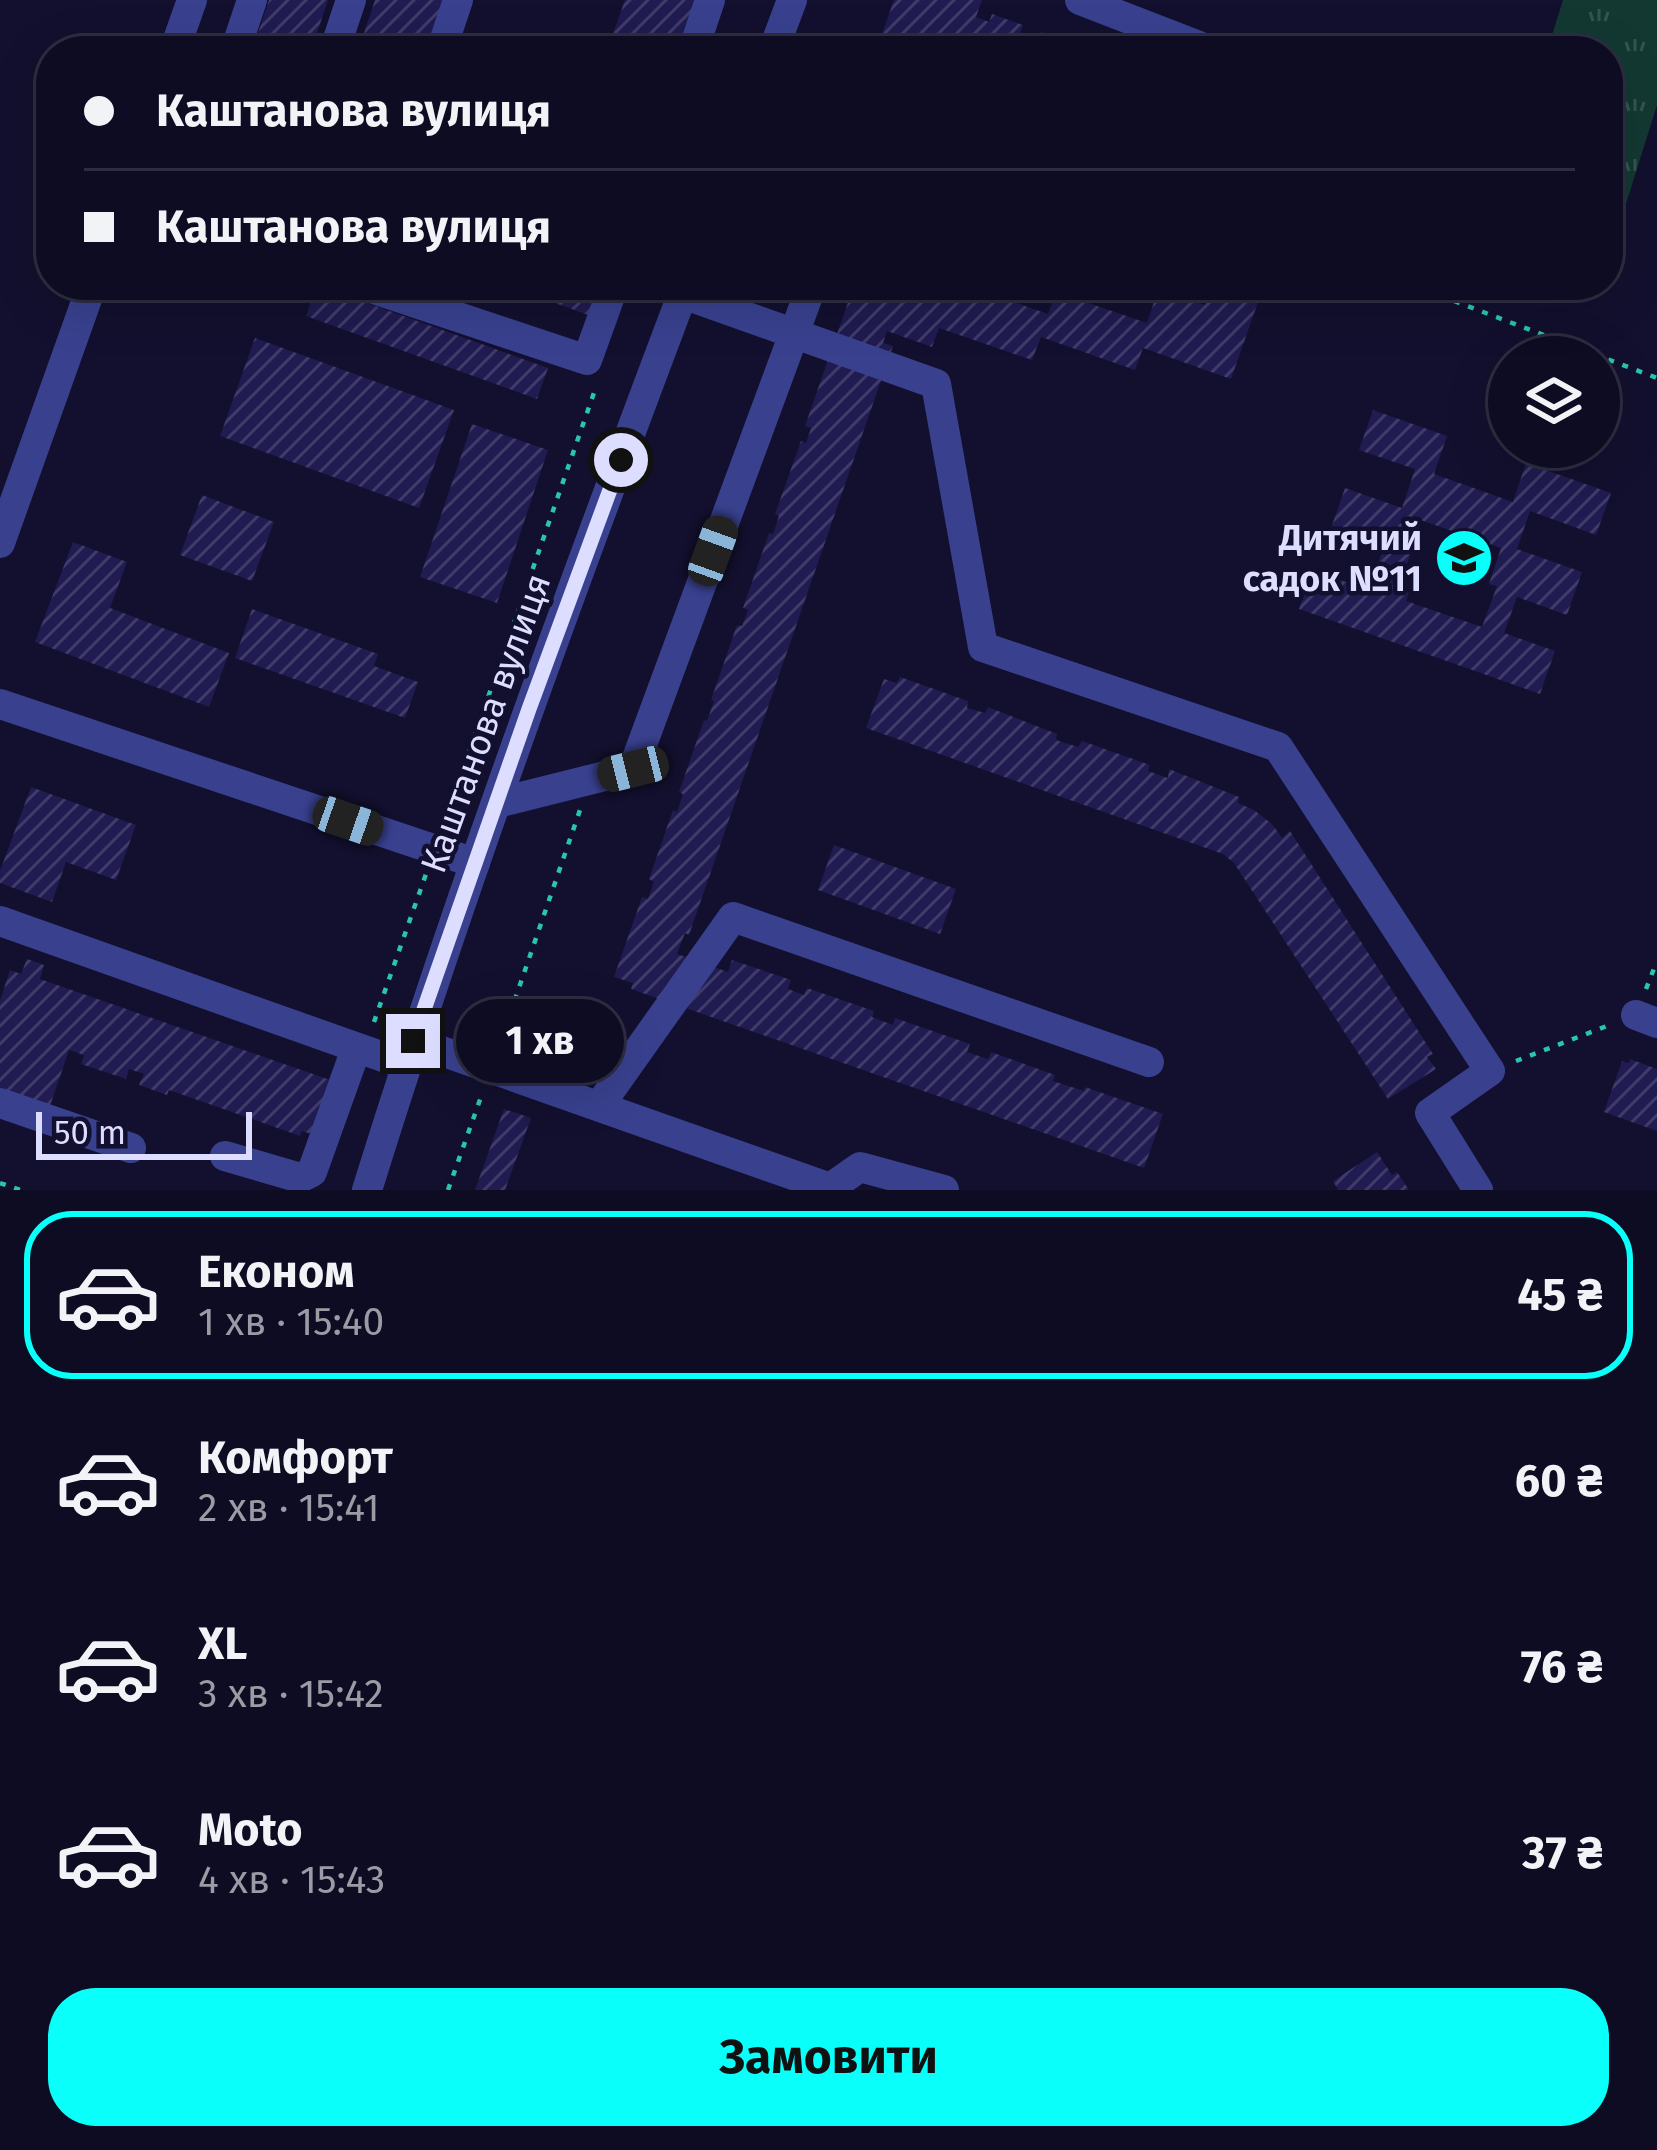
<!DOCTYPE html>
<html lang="uk">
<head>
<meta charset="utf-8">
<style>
	body { margin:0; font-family:"Fira Sans",sans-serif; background:#17152a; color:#f1f3f6; height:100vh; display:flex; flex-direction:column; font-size:45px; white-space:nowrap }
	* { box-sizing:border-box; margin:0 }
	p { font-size:39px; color:#9b9ba5 }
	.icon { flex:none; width:66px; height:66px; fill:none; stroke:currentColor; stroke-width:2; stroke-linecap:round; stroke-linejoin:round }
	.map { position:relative; height:1190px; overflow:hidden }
	.drawer { display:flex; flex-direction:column; background:#0e0c22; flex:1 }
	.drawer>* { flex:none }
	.guide { position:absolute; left:36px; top:36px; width:1587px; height:264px; border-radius:48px; box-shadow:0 12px 48px #0002,0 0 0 3px #2e2c40; display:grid; align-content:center; height:264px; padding:0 48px; background:#0e0c22 }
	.tools { position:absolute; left:1488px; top:336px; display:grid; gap:24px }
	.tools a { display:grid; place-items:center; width:132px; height:132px; border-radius:50%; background:#0e0c22; box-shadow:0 12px 48px #0002,0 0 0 3px #2e2c40; font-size:60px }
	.scale { position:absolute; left:36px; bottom:30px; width:216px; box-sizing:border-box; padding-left:12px; border:6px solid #ddf; border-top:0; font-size:33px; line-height:42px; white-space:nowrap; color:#ddf; -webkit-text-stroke:9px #12102e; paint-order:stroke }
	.end { position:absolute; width:54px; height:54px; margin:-27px; border:15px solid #ddf; background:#111; box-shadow:0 0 0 6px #111 }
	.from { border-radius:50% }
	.bubble { position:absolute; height:84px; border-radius:42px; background:#0e0c22; box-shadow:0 12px 48px #0002,0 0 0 3px #2e2c40; font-size:39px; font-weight:700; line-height:84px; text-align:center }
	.car { position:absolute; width:36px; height:72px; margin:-36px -18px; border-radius:15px; box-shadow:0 0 9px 3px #0007; background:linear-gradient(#222 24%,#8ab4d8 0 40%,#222 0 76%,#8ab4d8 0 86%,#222 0) }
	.guide b { display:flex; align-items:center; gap:42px; height:114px; font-size:45px }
	.guide b+b { border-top:3px solid #2e2c40 }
	.guide i { width:30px; height:30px; background:#f1f3f6 }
	ul { padding:21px 0 0; list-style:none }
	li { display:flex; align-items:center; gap:36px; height:168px; margin:0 24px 18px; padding:0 24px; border:6px solid transparent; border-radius:48px }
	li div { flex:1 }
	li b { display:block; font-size:45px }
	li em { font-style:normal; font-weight:700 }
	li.selected { border-color:#09fff9 }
	li>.icon { width:108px; height:108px; stroke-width:1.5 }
	.button { display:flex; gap:24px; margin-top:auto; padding:24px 48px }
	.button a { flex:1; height:138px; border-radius:48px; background:#09fff9; color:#111; font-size:48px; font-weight:700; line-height:138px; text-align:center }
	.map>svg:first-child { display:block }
	.grass { fill:url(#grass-tufts) }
	.building { fill:url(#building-hatch); fill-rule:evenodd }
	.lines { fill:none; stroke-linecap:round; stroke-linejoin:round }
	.path { stroke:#2ac6a9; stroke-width:4.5; stroke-dasharray:6 9; stroke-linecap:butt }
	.minor { stroke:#39418f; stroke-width:30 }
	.route { stroke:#ddf; stroke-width:15 }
	.labels { text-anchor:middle; stroke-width:9; stroke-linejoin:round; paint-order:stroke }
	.poi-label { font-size:36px; font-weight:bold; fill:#ddf; stroke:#12102e; text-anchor:end }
	.street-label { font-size:36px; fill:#ddf; stroke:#12102e }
</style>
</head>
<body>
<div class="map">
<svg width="1657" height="1190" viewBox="0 0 1657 1190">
	<defs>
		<pattern id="grass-tufts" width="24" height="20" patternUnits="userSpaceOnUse" patternTransform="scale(3)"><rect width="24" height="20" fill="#133832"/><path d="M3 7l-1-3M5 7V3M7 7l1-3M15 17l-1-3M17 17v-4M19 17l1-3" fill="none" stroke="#355451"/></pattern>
		<pattern id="building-hatch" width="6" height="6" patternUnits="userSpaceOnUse" patternTransform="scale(3)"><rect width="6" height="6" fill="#201b50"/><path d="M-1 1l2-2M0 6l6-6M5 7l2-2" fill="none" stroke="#403c6a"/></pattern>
	</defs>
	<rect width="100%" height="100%" fill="#12102e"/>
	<!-- grass -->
	<polygon class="grass" points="1563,0 1657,0 1657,105 1624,210 1608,205 1608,51 1547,51"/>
	<!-- building -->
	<g class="building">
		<polygon points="269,0 328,0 311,51 252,51"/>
		<polygon points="375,0 448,0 431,51 358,51"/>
		<polygon points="625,0 697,0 680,51 607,51"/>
		<polygon points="894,0 982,0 976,17 989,22 992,14 1023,25 1020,33 1037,40 1040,32 1075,45 1073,51 876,51"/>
		<polygon points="317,285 548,368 537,399 306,316"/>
		<polygon points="505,285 598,285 588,315"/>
		<polygon points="861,285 912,285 949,298 954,285 966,285 1048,314 1056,292 1147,323 1158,290 1205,305 1211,285 1264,285 1231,379 1143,348 1135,370 1041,337 1032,360 939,328 932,347 887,331 883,343 893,346 689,935 685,933 677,954 728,972 732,960 791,980 788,989 804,995 807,988 874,1011 872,1017 893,1025 895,1018 970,1044 967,1052 988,1059 991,1052 1055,1075 1053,1081 1084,1091 1085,1087 1163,1114 1144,1168 631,989 633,983 614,977 642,897 648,899 654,882 649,879 673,810 677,812 683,794 679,792 704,720 707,721 714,701 711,700 737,625 742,626 748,610 743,608 769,533 773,534 779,516 775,514 801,441 806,443 811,428 805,426 853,288 859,291"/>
		<polygon points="255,338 454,410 419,508 220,436"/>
		<path d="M1373,410L1447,436L1434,474L1513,502L1526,463L1611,493L1596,535L1530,511L1517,549L1582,572L1567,615L1517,597L1504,633L1555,651L1540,694L1299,609L1312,570L1369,590L1383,549L1330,531L1345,488L1402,508L1415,469L1359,450ZM1412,517L1501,548L1489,584L1497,586L1482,627L1406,601L1409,593L1398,589L1411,553L1400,549Z"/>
		<polygon points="472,424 548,450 497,603 420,577"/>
		<polygon points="202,495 274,522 252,581 180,555"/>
		<polygon points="73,542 127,562 110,608 229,653 209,707 35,642"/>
		<polygon points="252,609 378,654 374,666 418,682 405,718 235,658"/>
		<polygon points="900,677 968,701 967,708 985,713 988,707 1057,734 1056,740 1078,747 1082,741 1150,765 1148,771 1168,778 1169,769 1239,797 1238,803 1254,810 1272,824 1282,838 1290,831 1433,1054 1427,1057 1436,1069 1388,1099 1234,863 1223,854 866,728 884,679 897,683"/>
		<polygon points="31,787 136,825 116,880 66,862 52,902 0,883 0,871"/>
		<polygon points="834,845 956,889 940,934 818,890"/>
		<polygon points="27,959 44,965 40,979 333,1081 314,1135 302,1131 300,1136 169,1090 167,1095 139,1085 144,1074 129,1069 126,1079 81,1064 84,1055 69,1050 49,1109 0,1092 0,1001 10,970 21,974"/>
		<polygon points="1630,1059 1657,1069 1657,1131 1604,1112 1622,1061 1629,1063"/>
		<polygon points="504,1109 531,1118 505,1190 475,1190"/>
		<polygon points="1377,1152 1392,1175 1397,1172 1409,1190 1338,1190 1333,1181"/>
	</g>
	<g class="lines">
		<!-- path -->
		<g class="path">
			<polyline points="1412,285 1657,378"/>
			<polyline points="444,824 596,387"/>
			<polyline points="1646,989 1657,961"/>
			<polyline points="374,1022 426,874"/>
			<polyline points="500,1043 580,810"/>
			<polyline points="1516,1061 1612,1024"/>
			<polyline points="0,1183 20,1190"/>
			<polyline points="448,1190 482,1094"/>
		</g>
		<!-- minor -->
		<g class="minor">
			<polyline points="1080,0 1199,46 1201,51"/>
			<polyline points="174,51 192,0"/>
			<polyline points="235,51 252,0"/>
			<polyline points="334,51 351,0"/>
			<polyline points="441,51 458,0"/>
			<polyline points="693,51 710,0"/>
			<polyline points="773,51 792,0"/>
			<polyline points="362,285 587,360 614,285"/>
			<polyline points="683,294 936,384 983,647 1278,747 1490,1071 1430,1113 1478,1190"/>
			<polyline points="0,543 92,285"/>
			<polyline points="0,704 475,863"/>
			<polyline points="497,803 633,769 812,285"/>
			<polyline points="0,921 406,1065"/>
			<polyline points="1636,1015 1657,1023"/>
			<polyline points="413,1041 830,1188 860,1167 944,1190"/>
			<polyline points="0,1103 131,1148"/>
			<polyline points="599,1106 733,917 1149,1062"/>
			<polyline points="225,1156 300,1178 312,1172 356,1049"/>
			<path d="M367,1190C462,885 573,584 686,285"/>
		</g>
	</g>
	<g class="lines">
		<!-- route -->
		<polyline class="route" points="413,1041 529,709 621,460"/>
	</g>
	<!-- icons -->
	<defs>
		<g id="school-disc" transform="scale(3)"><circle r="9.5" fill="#09fff9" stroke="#12102e"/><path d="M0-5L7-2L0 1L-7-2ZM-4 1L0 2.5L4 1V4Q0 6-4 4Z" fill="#111"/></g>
	</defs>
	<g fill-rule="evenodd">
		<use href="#school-disc" x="1464" y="558"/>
	</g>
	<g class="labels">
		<!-- poi labels -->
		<g class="poi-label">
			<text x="1422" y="550">Дитячий<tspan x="1422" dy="41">садок №11</tspan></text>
		</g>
		<!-- street labels -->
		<g class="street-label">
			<text transform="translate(485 723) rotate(-70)" y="13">Каштанова вулиця</text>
		</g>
	</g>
</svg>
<div class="tools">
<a><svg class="icon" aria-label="layers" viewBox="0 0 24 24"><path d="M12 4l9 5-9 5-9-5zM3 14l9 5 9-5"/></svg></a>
</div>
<div class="scale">50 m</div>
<i class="end from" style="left:621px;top:460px"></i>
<i class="end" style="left:413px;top:1041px"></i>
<div class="bubble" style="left:456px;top:999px;width:168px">1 хв</div>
<i class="car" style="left:713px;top:551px;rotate:20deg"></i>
<i class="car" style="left:633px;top:769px;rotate:256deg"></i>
<i class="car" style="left:348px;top:821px;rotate:109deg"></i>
<div class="guide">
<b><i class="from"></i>Каштанова вулиця</b>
<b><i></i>Каштанова вулиця</b>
</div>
</div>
<section class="drawer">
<ul>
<li class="selected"><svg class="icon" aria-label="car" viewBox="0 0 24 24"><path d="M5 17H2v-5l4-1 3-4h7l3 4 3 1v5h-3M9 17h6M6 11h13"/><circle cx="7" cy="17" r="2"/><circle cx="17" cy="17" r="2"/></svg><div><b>Економ</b><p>1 хв · 15:40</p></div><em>45 ₴</em></li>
<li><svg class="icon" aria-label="car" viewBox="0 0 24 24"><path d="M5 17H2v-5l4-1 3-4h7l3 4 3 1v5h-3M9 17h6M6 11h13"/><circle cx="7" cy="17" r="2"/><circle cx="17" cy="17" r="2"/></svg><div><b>Комфорт</b><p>2 хв · 15:41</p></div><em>60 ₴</em></li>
<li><svg class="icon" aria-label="car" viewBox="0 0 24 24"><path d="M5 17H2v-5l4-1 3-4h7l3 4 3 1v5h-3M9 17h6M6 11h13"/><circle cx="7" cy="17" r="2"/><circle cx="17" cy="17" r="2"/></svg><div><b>XL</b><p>3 хв · 15:42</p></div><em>76 ₴</em></li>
<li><svg class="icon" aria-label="car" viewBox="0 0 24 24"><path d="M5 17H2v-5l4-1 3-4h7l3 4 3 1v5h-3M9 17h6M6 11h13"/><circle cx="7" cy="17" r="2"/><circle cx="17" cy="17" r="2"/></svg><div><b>Moto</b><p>4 хв · 15:43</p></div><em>37 ₴</em></li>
</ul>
<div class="button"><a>Замовити</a></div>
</section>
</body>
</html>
